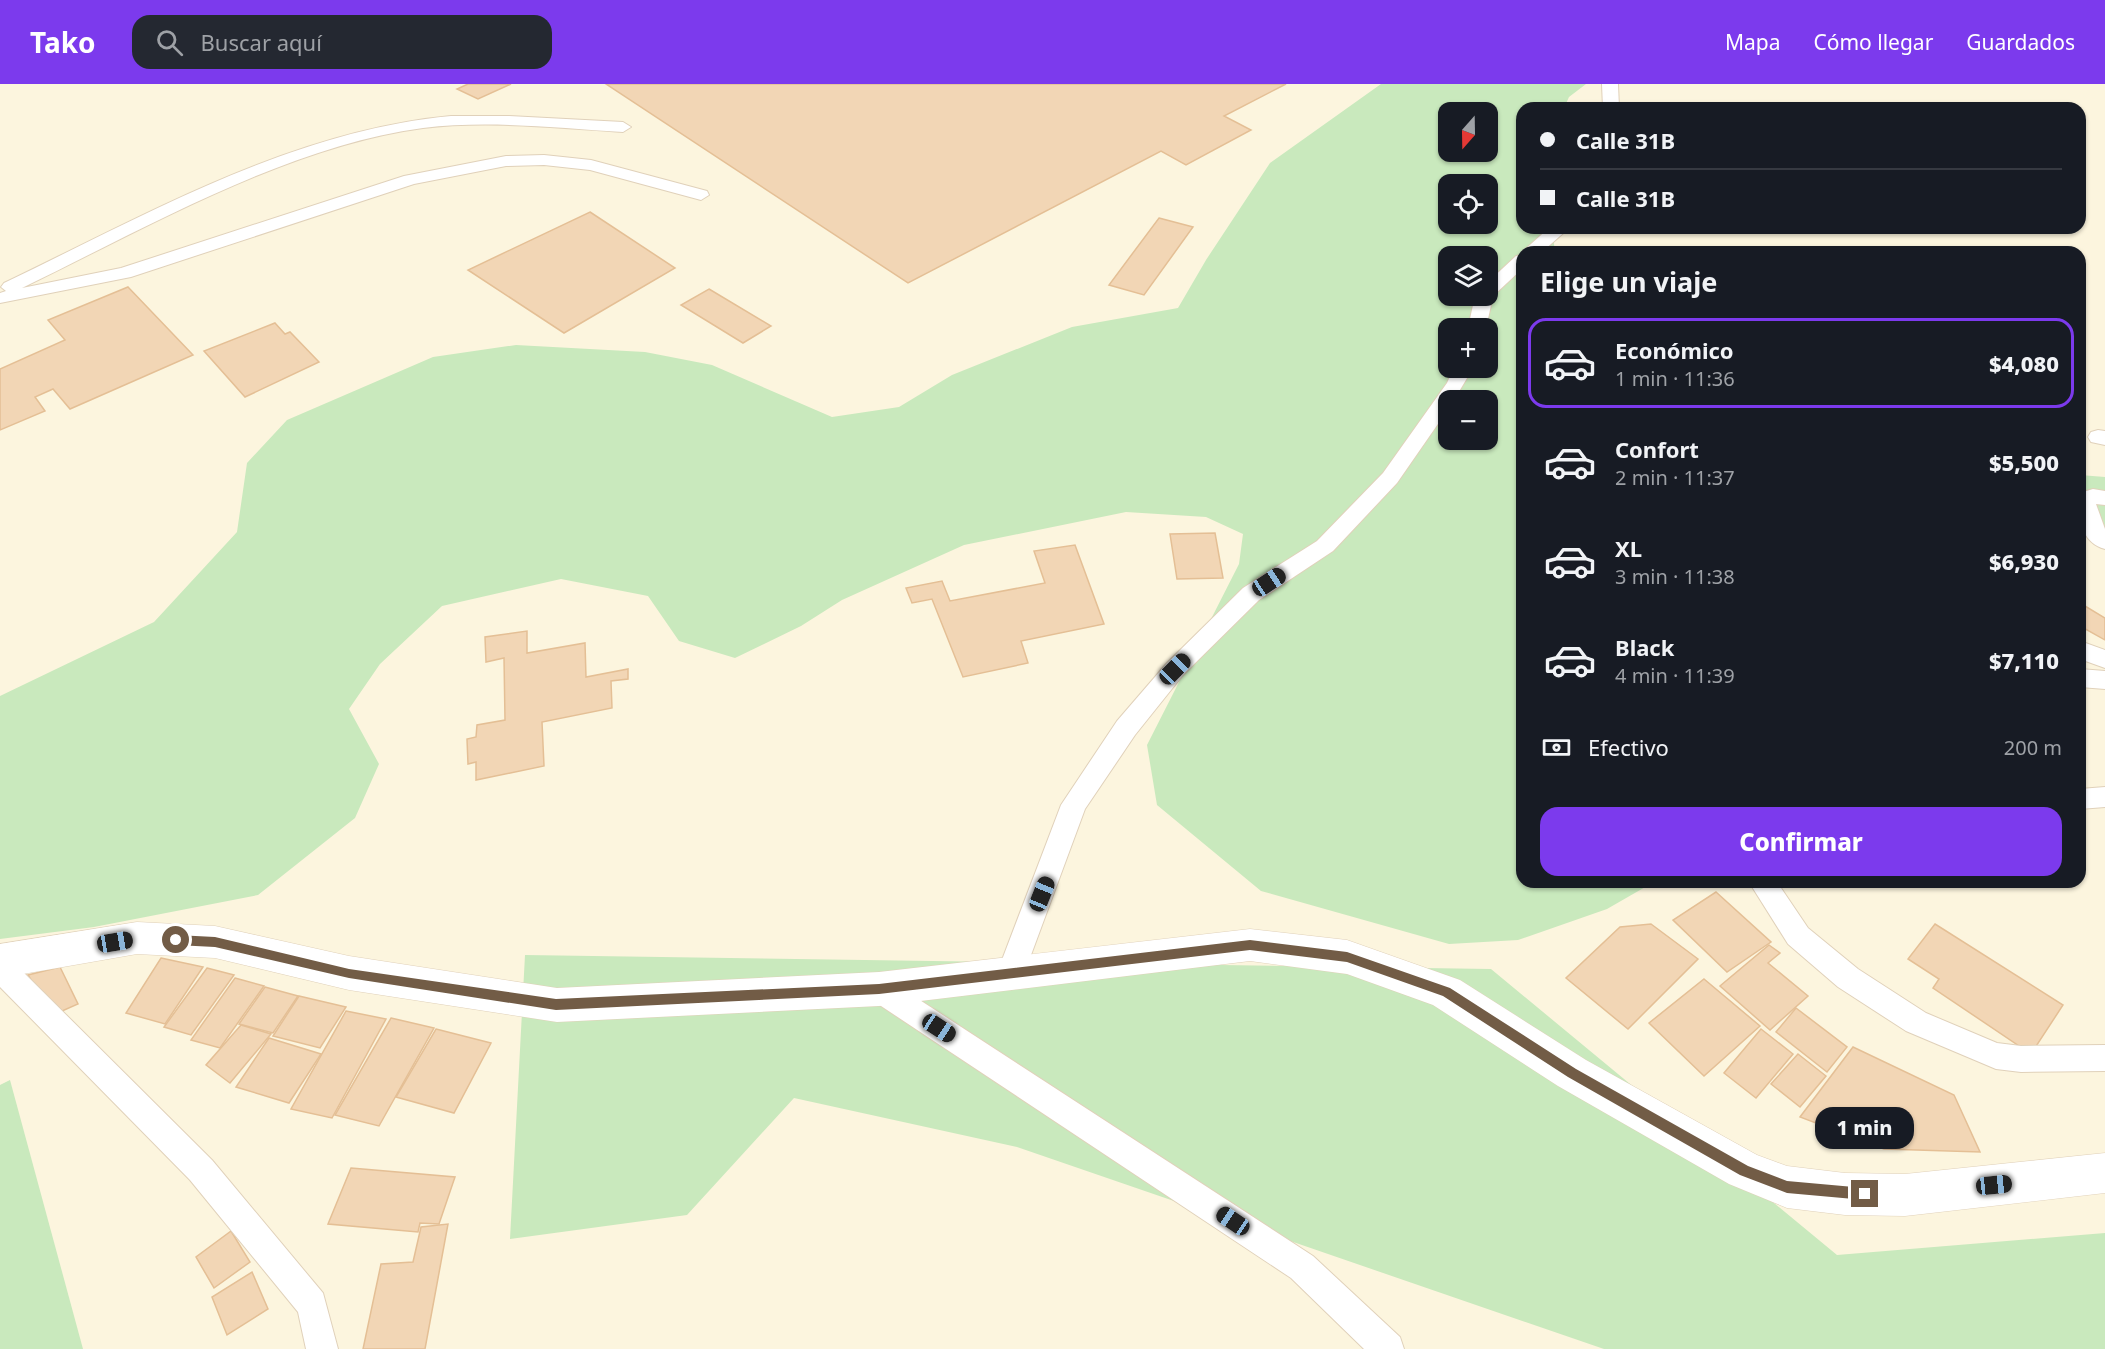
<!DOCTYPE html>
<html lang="es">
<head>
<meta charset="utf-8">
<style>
	body { margin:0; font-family:"Noto Sans",sans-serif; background:#242831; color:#f1f3f6; height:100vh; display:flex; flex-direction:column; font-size:22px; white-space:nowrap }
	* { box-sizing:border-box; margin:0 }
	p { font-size:20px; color:#9ea1a6 }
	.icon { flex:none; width:33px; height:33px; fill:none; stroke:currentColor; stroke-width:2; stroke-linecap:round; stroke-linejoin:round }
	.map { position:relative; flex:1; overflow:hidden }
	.sheet { position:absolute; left:1516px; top:162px; width:570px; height:642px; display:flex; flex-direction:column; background:#171b24; border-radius:18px; box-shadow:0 2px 4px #0004 }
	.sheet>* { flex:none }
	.banner { position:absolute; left:1516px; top:18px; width:570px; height:132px; border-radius:18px; box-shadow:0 2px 4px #0004; display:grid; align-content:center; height:132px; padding:0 24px; background:#171b24 }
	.needle { width:39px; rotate:200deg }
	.tools { position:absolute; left:1438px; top:18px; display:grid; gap:12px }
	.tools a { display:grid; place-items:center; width:60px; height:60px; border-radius:12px; background:#171b24; box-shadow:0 2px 4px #0004; font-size:30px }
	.end { position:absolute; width:27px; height:27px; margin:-14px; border:8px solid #725c46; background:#fff; box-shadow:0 0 0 3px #fff }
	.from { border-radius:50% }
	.bubble { position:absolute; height:42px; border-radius:18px; background:#171b24; box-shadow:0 2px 4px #0004; font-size:20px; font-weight:800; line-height:42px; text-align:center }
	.car { position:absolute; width:18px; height:36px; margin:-18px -9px; border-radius:8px; box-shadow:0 0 4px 2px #0007; background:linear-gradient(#222 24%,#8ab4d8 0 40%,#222 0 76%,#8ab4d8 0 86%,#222 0) }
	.banner b { display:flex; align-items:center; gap:21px; height:57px; font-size:22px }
	.banner b+b { border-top:2px solid #363941 }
	.banner i { width:15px; height:15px; background:#f1f3f6 }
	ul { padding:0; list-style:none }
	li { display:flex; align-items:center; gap:18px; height:90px; margin:0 12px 9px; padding:0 12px; border:3px solid transparent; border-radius:18px }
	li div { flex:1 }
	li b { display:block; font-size:22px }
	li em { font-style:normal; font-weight:800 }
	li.on { border-color:#7c3aed }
	li>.icon { width:54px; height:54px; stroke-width:1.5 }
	h2 { padding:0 24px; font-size:27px; line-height:72px }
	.pay { display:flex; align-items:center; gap:15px; height:66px; padding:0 24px; font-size:22px }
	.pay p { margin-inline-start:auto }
	.button { display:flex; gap:12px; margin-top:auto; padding:12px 24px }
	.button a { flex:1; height:69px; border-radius:18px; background:#7c3aed; color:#fff; font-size:24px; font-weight:800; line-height:69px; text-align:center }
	header { display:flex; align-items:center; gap:36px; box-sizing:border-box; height:84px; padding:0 30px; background:#7c3aed; color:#fff }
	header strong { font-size:28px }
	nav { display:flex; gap:33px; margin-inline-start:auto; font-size:21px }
	.search { width:420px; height:54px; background:#242831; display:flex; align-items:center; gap:15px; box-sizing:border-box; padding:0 21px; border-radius:18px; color:#9ea1a6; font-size:22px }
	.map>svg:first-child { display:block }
	.green { fill:#c9e9bd; fill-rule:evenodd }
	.building { fill:#f2d6b5; stroke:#e4bf95; stroke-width:1.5 }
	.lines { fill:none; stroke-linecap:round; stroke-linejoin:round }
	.service-casing { stroke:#e0d1ba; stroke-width:2 }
	.tertiary-casing { stroke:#e0d1ba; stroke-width:1 }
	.service { fill:#fff; fill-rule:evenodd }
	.tertiary { fill:#fff; fill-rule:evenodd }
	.route { fill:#725c46 }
</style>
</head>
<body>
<header>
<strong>Tako</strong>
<div class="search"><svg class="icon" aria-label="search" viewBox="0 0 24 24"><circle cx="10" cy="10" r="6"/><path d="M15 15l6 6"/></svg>Buscar aquí</div>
<nav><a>Mapa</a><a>Cómo llegar</a><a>Guardados</a></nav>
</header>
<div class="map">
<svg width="2105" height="1265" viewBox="0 0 2105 1265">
	<rect width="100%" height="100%" fill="#fcf5de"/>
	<!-- green -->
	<g class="green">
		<path d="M1381,0H1586L1569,13L1564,24H1522V144H1552L1555,168H1522V798H1654L1607,825L1518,856L1449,860L1261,807L1157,721L1147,661L1239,480L1243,450L1206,433L1126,428L964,461L842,516L801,542L735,574L679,557L648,512L561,495L442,522L380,580L349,625L379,680L355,734L258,811L94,843L0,855V612L154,538L237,448L247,379L287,336L433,273L516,261L645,268L712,281L832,333L899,323L952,291L1072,243L1178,224L1206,176L1270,79ZM1449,28H1488V68H1449ZM1449,100H1488V140H1449ZM1449,172H1488V212H1449ZM1449,244H1488V284H1449ZM1449,316H1488V356H1449Z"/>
		<polygon points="2080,391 2105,393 2105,450 2081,441"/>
		<polygon points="525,871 1491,885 1837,1171 2105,1149 2105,1265 1604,1265 1017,1063 794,1014 687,1131 510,1155"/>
		<polygon points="10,996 83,1265 0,1265 0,1001"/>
	</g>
	<!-- building -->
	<g class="building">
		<polygon points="468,0 511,0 478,15 457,5"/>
		<polygon points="606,0 1286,0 1224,32 1251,46 1186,81 1161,67 908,199"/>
		<polygon points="590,128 675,184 564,249 468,186"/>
		<polygon points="1159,134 1193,143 1144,211 1109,201"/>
		<polygon points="128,203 193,271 70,325 53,305 35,313 45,327 0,346 0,285 65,256 48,236"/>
		<polygon points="709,205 771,242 743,259 681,221"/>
		<polygon points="275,239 285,250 290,248 319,278 245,313 204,267"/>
		<polygon points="1215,449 1223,494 1177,495 1170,450"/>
		<polygon points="1075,461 1104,540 1021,557 1028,579 963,593 932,515 912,519 906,504 942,497 950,517 1045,499 1034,467"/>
		<polygon points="2080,519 2105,534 2105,556 2080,542"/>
		<polygon points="527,547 527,569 585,559 586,593 628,585 628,595 611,597 612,624 542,638 544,682 476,696 476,678 468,680 467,655 476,653 477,641 505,636 504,574 486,578 485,553"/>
		<polygon points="1716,808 1771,858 1727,888 1673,836"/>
		<polygon points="1651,840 1698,875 1628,945 1566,894 1620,843"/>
		<polygon points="1935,840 2063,921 2031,970 1933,904 1939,895 1908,875"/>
		<polygon points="1769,861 1780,869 1768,879 1808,912 1770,946 1720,902"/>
		<polygon points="161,874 203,883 165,940 126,929"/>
		<polygon points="60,883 78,920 53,931 28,891"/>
		<polygon points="207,884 234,891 191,951 164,943"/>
		<polygon points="235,894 264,902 220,964 191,956"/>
		<polygon points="1704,895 1760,942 1704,992 1649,939"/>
		<polygon points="265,903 298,912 273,949 239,940"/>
		<polygon points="299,912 346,923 320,964 273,952"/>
		<polygon points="1796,924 1847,963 1827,988 1776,948"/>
		<polygon points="346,927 386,935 332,1034 291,1025"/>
		<polygon points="391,934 434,944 379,1042 335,1031"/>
		<polygon points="241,941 271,950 230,999 206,981"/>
		<polygon points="436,945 491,959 454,1029 396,1013"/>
		<polygon points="1761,945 1793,970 1756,1014 1724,989"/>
		<polygon points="269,954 321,970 289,1019 236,1003"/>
		<polygon points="1853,963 1954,1011 1980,1068 1884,1065 1800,1033"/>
		<polygon points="1798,970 1826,992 1800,1023 1771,1000"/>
		<polygon points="351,1084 455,1093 439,1140 420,1139 418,1148 328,1140"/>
		<polygon points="448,1140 425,1265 363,1265 381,1180 413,1178 421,1143"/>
		<polygon points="231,1147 250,1178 214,1204 196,1173"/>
		<polygon points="252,1188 268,1225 227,1251 212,1213"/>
	</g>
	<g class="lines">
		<!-- service casing -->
		<g class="service-casing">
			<g id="service">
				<polygon points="1602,0 1618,0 1619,24 1603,24"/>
				<path d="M451,32H509L623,38L631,43L623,48C557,44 489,36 423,44C287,62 144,145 22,204L121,184L404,92L506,72L544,71L591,76L707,107L709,111L701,116L590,86L544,81L506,82L414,100L131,193L0,219V209L6,207L1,203L4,199C146,131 291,47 451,32Z"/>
				<polygon points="1549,144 1569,144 1542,168 1522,168"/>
				<polygon points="1522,171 1522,185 1493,212 1486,244 1468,244 1475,212 1488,212 1488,198 1516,172"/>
				<polygon points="1454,284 1473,284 1454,316 1449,316 1449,324 1397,399 1333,467 1259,516 1183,591 1135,651 1085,725 1021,898 1011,901 1001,898 997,889 1061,721 1117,637 1167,579 1243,504 1317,457 1383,389 1447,299"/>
				<polygon points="2098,346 2105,347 2105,361 2091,358 2088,353 2091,348"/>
				<path d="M2093,405L2105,407V421L2096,420L2105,445V465C2078,457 2080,432 2080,409Z"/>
				<polygon points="2080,557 2105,566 2105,584 2080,575"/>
				<polygon points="2080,585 2105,587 2105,605 2080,603"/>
				<polygon points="2105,703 2105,723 2080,725 2080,705"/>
				<polygon points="1749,798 1777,798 1808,844 1858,885 1926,929 1997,959 2021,962 2105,961 2105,987 2021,988 1996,985 1906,947 1838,903 1788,860"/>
				<polygon points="0,872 10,875 212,1076 323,1209 338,1265 306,1265 298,1228 190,1096 0,903"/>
				<polygon points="879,893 889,896 1313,1172 1400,1253 1404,1265 1364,1265 1291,1194 869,914 865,905 869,896"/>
			</g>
		</g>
		<!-- tertiary casing -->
		<g class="tertiary-casing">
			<polygon id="tertiary" points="137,838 215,842 349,872 557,904 879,888 1250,845 1347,856 1460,896 1586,976 1757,1071 1787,1082 1845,1089 1905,1090 2105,1069 2105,1109 1905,1132 1845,1131 1787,1124 1729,1100 1558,1002 1433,921 1347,890 1250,877 879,922 557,938 349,906 215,874 137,870 0,894 0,860"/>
		</g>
		<!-- service -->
		<use href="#service" class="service"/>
		<!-- tertiary -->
		<use href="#tertiary" class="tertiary"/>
	</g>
	<!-- route -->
	<polygon class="route" points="176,851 215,853 349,885 556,915 879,900 1250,856 1347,868 1450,904 1576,985 1748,1082 1787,1097 1865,1104 1871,1110 1865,1116 1787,1109 1740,1091 1568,993 1443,912 1347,878 1250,866 879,910 556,926 349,894 215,863 176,861 170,856"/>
</svg>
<div class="tools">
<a><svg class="needle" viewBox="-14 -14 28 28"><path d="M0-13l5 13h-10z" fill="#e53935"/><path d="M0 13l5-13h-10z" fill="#9ea1a6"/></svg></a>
<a><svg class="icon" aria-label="locate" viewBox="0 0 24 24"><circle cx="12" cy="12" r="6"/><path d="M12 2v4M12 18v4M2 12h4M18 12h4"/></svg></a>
<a><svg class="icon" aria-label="layers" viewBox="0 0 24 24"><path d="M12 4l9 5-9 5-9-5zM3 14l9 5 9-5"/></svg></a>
<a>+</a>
<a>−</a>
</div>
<i class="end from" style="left:176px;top:856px"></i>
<i class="end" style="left:1865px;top:1110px"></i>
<div class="bubble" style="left:1815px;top:1023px;width:99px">1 min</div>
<i class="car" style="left:1269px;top:498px;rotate:57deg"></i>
<i class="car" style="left:1175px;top:585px;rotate:45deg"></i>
<i class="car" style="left:1042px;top:810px;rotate:22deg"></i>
<i class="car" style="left:115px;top:858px;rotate:81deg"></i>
<i class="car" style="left:939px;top:944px;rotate:123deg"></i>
<i class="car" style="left:1994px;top:1101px;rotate:84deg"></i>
<i class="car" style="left:1233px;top:1137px;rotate:304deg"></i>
<div class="banner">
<b><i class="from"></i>Calle 31B</b>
<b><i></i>Calle 31B</b>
</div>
<section class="sheet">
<h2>Elige un viaje</h2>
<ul>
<li class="on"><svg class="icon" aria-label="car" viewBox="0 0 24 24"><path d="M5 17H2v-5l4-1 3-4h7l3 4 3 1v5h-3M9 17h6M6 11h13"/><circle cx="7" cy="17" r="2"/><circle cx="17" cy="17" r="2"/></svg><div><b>Económico</b><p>1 min · 11:36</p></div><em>$4,080</em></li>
<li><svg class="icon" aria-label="car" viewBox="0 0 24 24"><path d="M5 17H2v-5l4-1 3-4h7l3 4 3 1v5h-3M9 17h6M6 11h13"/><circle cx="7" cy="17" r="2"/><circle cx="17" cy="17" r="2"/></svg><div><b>Confort</b><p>2 min · 11:37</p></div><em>$5,500</em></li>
<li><svg class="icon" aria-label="car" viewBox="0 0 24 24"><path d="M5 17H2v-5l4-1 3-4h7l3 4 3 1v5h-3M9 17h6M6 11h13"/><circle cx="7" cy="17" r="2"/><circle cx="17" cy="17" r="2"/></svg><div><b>XL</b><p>3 min · 11:38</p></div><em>$6,930</em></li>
<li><svg class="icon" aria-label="car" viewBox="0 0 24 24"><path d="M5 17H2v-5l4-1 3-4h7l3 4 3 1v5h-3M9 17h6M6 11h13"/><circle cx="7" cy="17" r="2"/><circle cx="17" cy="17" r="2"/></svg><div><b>Black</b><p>4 min · 11:39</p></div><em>$7,110</em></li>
</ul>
<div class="pay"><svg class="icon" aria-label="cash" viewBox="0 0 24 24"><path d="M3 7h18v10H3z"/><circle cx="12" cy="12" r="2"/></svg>Efectivo<p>200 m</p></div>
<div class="button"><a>Confirmar</a></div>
</section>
</div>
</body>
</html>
